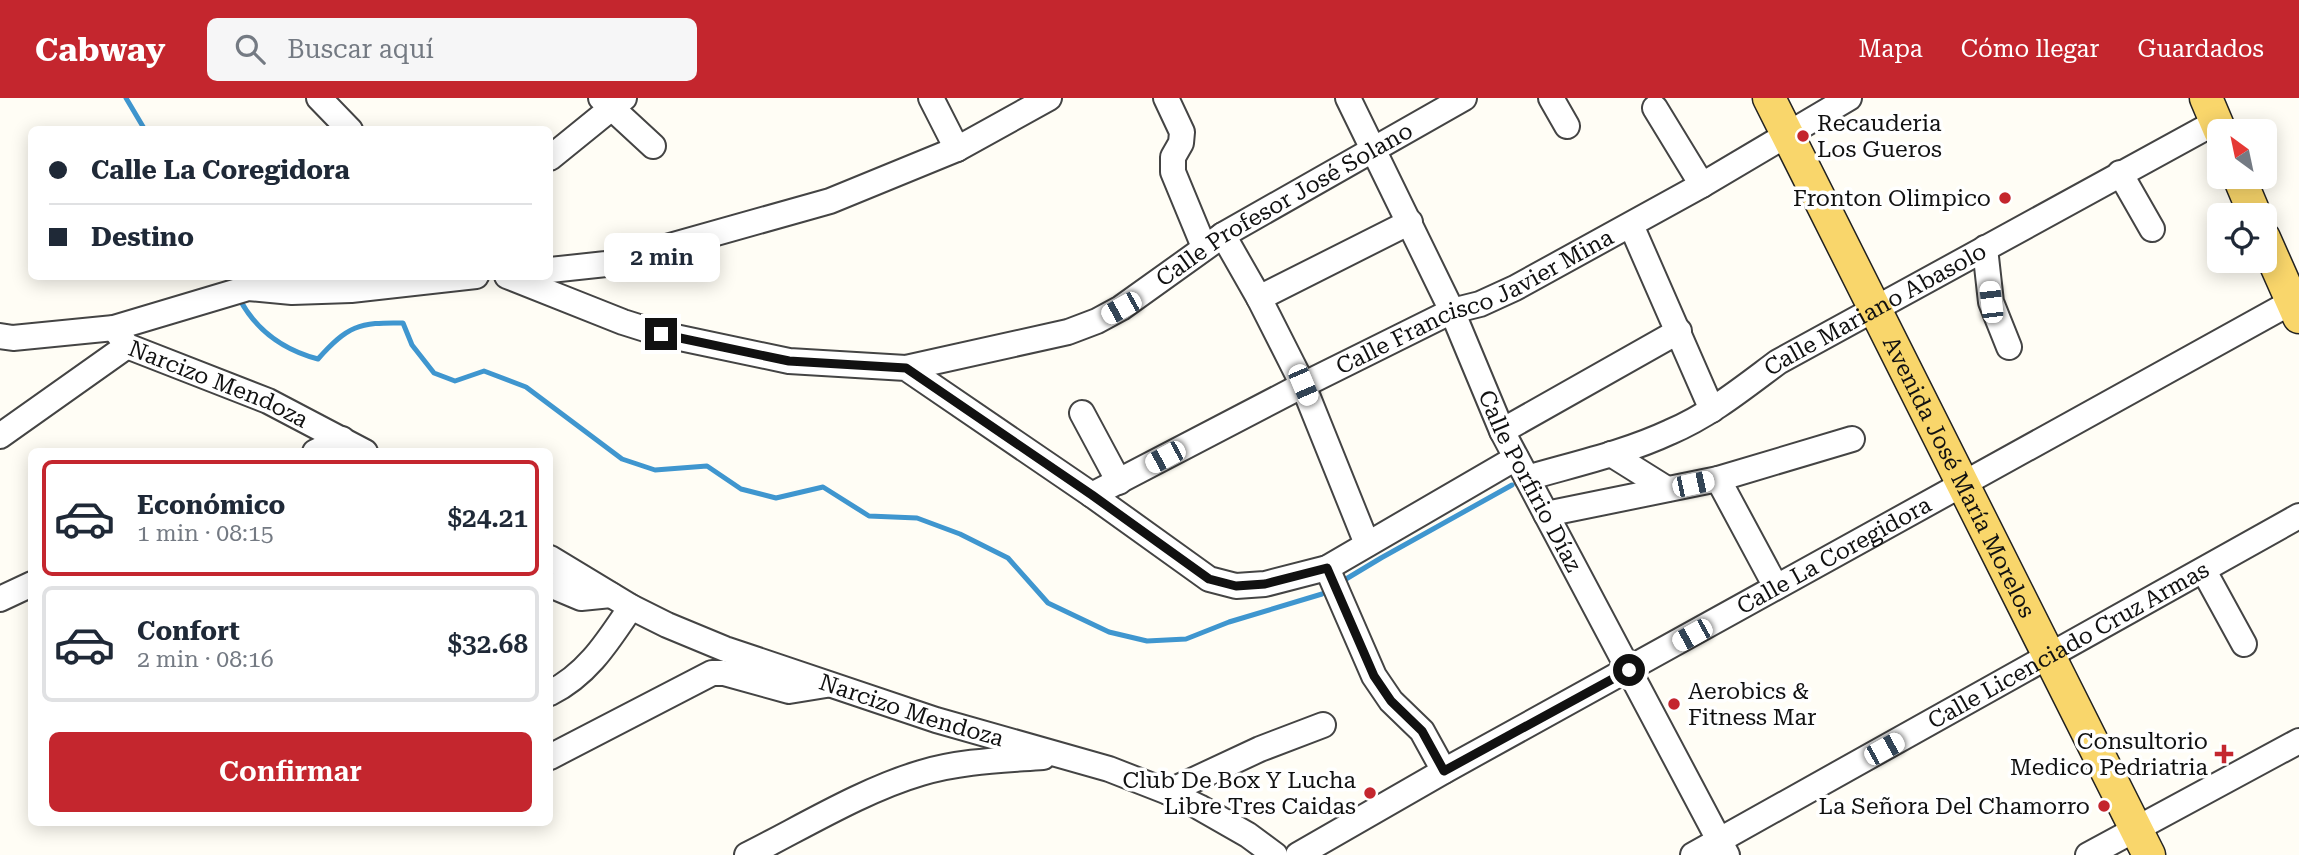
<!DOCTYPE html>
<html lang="es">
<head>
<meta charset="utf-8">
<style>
	body { margin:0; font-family:"Roboto Serif",serif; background:#f6f6f7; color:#1f2937; height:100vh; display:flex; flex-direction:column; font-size:26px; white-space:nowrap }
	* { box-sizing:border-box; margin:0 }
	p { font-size:23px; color:#747a83 }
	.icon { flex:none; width:38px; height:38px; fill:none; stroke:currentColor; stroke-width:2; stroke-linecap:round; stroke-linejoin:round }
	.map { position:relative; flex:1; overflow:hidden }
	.panel { position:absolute; left:28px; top:350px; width:525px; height:378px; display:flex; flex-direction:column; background:#fff; border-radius:10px; box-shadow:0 4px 18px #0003 }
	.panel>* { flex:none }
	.guide { position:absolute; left:28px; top:28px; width:525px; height:154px; border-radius:10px; box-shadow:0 4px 18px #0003; display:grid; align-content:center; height:154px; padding:0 21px; background:#fff }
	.needle { width:46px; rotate:327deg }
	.buttons { position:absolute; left:2207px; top:21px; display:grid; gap:14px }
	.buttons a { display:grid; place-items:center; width:70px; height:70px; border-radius:10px; background:#fff; box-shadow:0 4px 18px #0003; font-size:35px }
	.end { position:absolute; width:32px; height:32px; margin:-16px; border:9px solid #111; background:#fff; box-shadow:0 0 0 4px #fff }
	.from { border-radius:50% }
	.bubble { position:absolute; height:49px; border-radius:10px; background:#fff; box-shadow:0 4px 18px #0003; font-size:23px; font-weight:600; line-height:49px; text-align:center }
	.car { position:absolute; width:21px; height:42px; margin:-21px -10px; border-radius:9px; box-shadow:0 0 5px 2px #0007; background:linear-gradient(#fff 24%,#345 0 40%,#fff 0 76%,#345 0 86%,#fff 0) }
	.guide b { display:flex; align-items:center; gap:24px; height:66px; font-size:26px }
	.guide b+b { border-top:2px solid #e0e1e3 }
	.guide i { width:18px; height:18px; background:#1f2937 }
	ul { padding:12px 0 0; list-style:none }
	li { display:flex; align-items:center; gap:21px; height:116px; margin:0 14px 10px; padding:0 7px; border:4px solid #e0e1e3; border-radius:10px }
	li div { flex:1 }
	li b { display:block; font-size:26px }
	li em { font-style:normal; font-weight:600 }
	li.current { border-color:#c4262e }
	li>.icon { width:63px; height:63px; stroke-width:1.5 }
	.action { display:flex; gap:14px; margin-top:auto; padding:14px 21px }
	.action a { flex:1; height:80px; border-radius:10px; background:#c4262e; color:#fff; font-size:28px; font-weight:600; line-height:80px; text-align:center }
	header { display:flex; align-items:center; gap:42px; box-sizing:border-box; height:98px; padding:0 35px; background:#c4262e; color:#fff }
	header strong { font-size:33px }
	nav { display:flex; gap:38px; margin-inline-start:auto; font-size:24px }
	.search { width:490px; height:63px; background:#f6f6f7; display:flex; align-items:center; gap:18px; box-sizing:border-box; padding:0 24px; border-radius:10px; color:#747a83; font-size:26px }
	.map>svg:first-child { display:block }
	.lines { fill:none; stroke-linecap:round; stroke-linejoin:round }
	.stream { stroke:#3f96cf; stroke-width:5 }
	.minor-casing { stroke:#444; stroke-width:28 }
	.major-casing { stroke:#222; stroke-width:35 }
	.minor { stroke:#fff; stroke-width:24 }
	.major { stroke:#f9d66b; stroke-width:32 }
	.route { stroke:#111; stroke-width:9 }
	.poi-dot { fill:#c4262e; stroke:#fff; stroke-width:2.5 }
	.labels { text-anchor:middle; stroke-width:7; stroke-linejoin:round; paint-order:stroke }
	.poi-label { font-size:23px; fill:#111; stroke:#fff; text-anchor:end }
	.street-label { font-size:23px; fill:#111; stroke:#fff }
</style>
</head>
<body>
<header>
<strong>Cabway</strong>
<div class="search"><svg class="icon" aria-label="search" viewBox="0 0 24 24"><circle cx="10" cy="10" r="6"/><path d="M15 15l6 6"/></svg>Buscar aquí</div>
<nav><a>Mapa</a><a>Cómo llegar</a><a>Guardados</a></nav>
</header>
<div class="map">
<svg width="2299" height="757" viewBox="0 0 2299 757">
	<rect width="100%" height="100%" fill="#fffdf5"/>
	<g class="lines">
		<!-- stream -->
		<g class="stream">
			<polyline points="126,0 145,32"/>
			<path d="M240,202C257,233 284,252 318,261C347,228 359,224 403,225L412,247L434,275L455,283L484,273L526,289L622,361L655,372L707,368L741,391L776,400L823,389L869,418L917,420L960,436L1008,460L1048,505L1109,534L1147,543L1186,541L1229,524L1322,496L1330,491"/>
			<polyline points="1341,484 1381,460 1512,387"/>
		</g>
		<!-- minor casing -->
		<g class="minor-casing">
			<g id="minor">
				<polyline points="319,0 350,32"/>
				<polyline points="601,0 653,48"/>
				<polyline points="931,0 957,51"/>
				<polyline points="1166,0 1182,34 1181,45 1173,59 1173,74 1204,149"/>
				<path id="s1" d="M1348,0L1452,213L1502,333L1727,757"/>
				<polyline points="1551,0 1567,28"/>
				<polyline points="1655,10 1702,87"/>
				<polyline points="550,60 624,0"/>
				<polyline points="2120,75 2152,131"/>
				<polyline points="1631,127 1712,312"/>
				<polyline points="1223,137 1259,200 1303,287 1367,446"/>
				<polyline points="1985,150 1991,204 2009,249"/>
				<polyline points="550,172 606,166 830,103 957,51 1049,0"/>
				<polyline points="507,178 623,224 661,236 789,263 906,270 1092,397 1209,481 1236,488 1265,486 1327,470 1516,360"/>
				<polyline points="1259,200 1410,124"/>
				<path id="s2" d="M114,230L127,248L268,303L365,354"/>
				<polyline points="0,238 13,240 114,230 248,190 292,194 351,192 476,178"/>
				<path id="s3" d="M906,270L1068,234L1097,223L1121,210L1223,137L1464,0"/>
				<polyline points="1082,315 1119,384"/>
				<polyline points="1502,333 1679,233"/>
				<polyline points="0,338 127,248"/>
				<polyline points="315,354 342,341"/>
				<polyline points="1611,356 1667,391"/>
				<path id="s4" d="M1527,380C1575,366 1625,355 1670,334C1710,317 1743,290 1778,264L2216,24"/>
				<polyline points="1718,381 1776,489"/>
				<path id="s5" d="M1092,397L1303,287L1452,213L1480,206L1515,190L1702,87L1849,0"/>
				<polyline points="1546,416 1718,381 1852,341"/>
				<path id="s6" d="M550,460L631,509L667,527L725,551L936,622L1109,671L1168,694L1199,709L1248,737L1275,757"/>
				<polyline points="1327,470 1374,578 1391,603 1422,633 1444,673"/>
				<polyline points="2204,473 2244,546"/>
				<polyline points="550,487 581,500 611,497"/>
				<polyline points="0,501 32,486"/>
				<path d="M550,595C588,576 608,543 631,509"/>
				<polyline points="550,659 712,575 724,575 789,593 826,587"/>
				<polyline points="1168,694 1260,651 1323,627"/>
				<path d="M747,757C801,730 863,692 921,675C960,663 1003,662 1043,659"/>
				<path id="s7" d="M1298,757L1444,673L2299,200"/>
				<path id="s8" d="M1693,757L2299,418"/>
				<polyline points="2088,757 2299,643"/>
			</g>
		</g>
		<!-- major casing -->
		<g class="major-casing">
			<g id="major">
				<path id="s9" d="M1769,0L2149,757"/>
				<polyline points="2206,0 2220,33"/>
				<polyline points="2239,79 2255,117"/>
				<polyline points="2264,140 2299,219"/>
			</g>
		</g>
		<!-- minor -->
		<use href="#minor" class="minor"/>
		<!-- major -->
		<use href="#major" class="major"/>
	</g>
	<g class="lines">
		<!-- route -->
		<polyline class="route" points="661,236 789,263 906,270 1092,397 1209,481 1236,488 1265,486 1327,470 1374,578 1391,603 1422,633 1444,673 1629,572"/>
	</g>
	<!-- markers -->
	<g class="poi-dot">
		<circle cx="1803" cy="38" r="7"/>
		<circle cx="2005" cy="100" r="7"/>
		<circle cx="1674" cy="606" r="7"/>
		<path d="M2220.5 645.5h7v7h7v7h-7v7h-7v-7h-7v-7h7z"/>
		<circle cx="1370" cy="695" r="7"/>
		<circle cx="2104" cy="708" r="7"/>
	</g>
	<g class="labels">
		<!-- poi labels -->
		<g class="poi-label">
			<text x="1817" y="33" text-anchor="start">Recauderia<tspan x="1817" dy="26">Los Gueros</tspan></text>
			<text x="1991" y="108">Fronton Olimpico</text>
			<text x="1688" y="601" text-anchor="start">Aerobics &amp;<tspan x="1688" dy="26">Fitness Mar</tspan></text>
			<text x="2208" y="651">Consultorio<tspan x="2208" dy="26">Medico Pedriatria</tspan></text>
			<text x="1356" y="690">Club De Box Y Lucha<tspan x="1356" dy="26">Libre Tres Caidas</tspan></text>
			<text x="2090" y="716">La Señora Del Chamorro</text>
		</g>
		<!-- street labels -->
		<g class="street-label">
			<text dy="8" stroke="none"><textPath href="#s3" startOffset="418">Calle Profesor José Solano</textPath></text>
			<text dy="8" stroke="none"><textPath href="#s5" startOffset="429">Calle Francisco Javier Mina</textPath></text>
			<text dy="8" stroke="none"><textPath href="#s4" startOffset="390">Calle Mariano Abasolo</textPath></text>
			<text dy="8" stroke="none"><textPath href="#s2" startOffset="121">Narcizo Mendoza</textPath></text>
			<text dy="8" stroke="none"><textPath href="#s9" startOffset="424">Avenida José María Morelos</textPath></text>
			<text dy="8" stroke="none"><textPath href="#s1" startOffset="424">Calle Porfirio Díaz</textPath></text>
			<text dy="8" stroke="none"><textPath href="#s7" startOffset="614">Calle La Coregidora</textPath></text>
			<text dy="8" stroke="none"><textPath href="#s8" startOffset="430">Calle Licenciado Cruz Armas</textPath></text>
			<text dy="8" stroke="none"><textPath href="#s6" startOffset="394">Narcizo Mendoza</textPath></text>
		</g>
	</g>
</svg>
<div class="buttons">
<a><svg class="needle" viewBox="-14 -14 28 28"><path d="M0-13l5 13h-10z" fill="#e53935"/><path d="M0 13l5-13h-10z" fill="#747a83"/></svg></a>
<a><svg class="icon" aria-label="locate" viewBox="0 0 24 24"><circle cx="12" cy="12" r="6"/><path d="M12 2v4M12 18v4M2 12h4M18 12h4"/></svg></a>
</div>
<i class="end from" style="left:1629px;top:572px"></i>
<i class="end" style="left:661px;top:236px"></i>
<div class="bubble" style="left:604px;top:135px;width:116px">2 min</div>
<i class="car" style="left:1991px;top:204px;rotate:353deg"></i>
<i class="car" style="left:1121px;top:210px;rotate:241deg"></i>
<i class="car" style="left:1303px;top:287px;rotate:157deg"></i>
<i class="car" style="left:1165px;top:359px;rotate:242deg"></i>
<i class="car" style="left:1693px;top:386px;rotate:78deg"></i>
<i class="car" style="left:1692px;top:537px;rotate:241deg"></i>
<i class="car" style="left:1884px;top:651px;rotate:61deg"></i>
<div class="guide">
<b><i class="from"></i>Calle La Coregidora</b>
<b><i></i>Destino</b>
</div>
<section class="panel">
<ul>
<li class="current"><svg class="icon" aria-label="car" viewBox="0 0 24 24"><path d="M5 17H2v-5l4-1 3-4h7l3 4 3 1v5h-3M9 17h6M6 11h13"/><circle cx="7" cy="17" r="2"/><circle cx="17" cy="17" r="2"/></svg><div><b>Económico</b><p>1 min · 08:15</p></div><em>$24.21</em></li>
<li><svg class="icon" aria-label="car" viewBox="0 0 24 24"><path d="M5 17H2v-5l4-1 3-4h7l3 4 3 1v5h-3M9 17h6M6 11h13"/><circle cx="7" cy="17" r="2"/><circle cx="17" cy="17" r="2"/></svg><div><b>Confort</b><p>2 min · 08:16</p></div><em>$32.68</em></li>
</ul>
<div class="action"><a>Confirmar</a></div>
</section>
</div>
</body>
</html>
